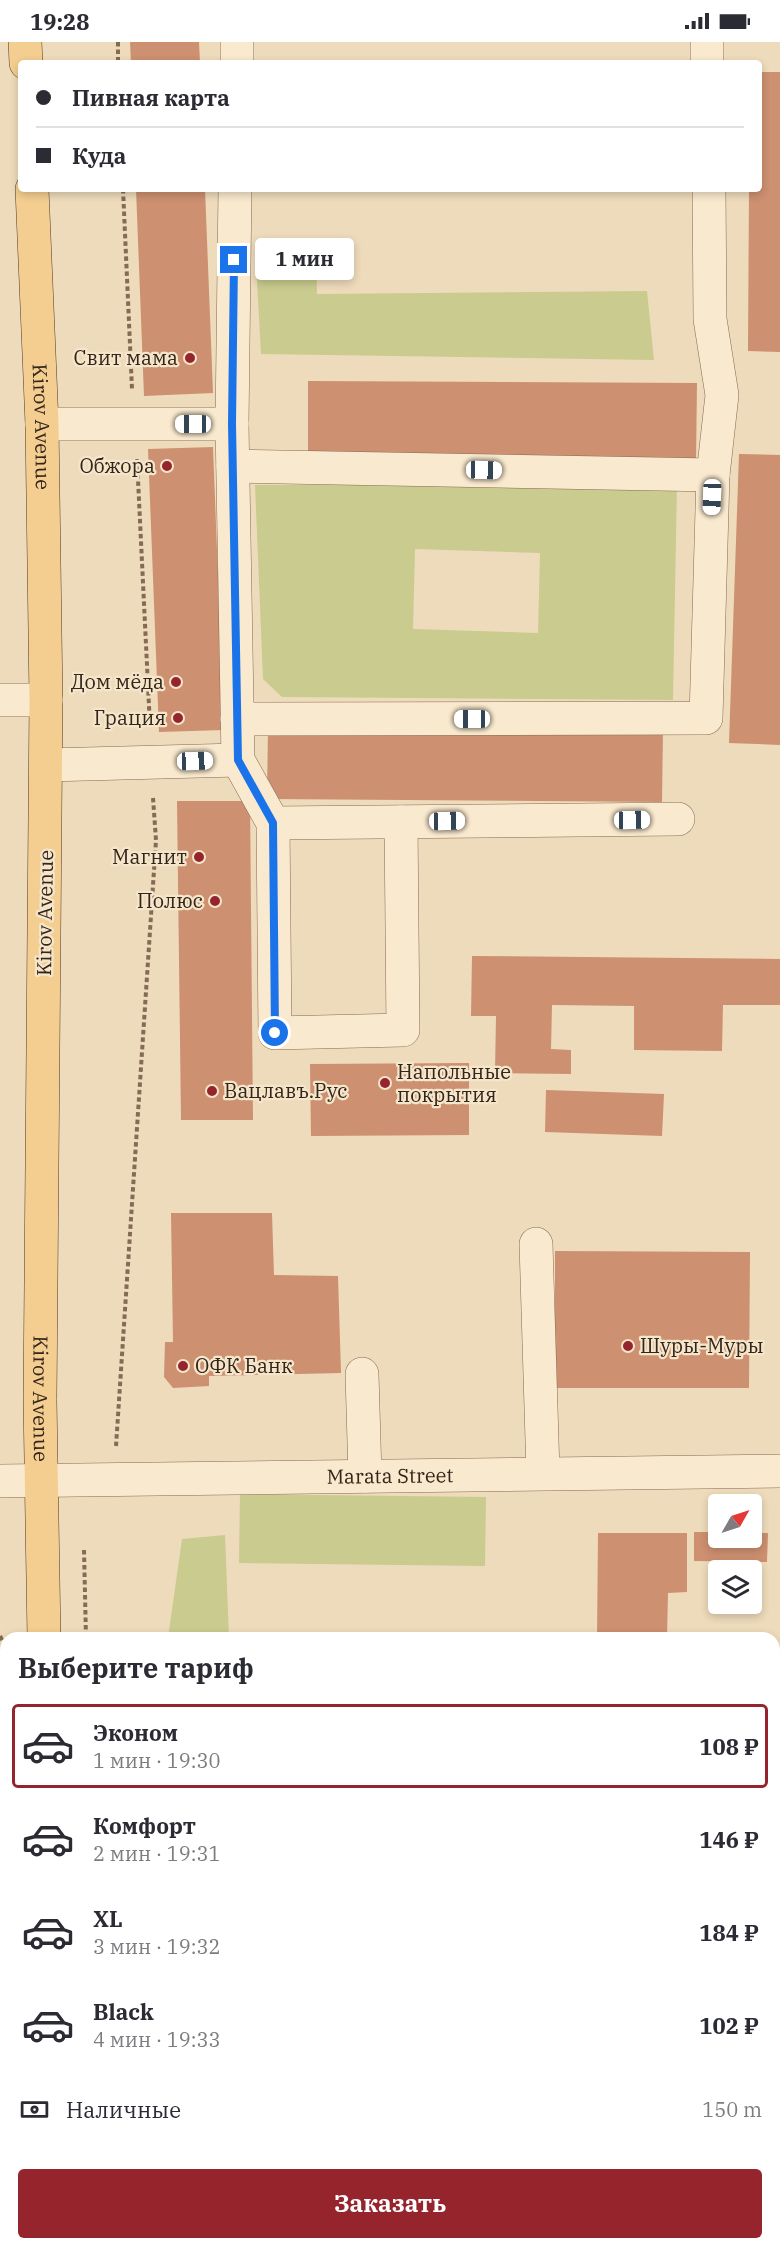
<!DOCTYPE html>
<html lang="ru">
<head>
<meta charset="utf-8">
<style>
	body { margin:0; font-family:"IBM Plex Serif",serif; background:#f7f7f7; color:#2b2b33; height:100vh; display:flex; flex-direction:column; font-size:22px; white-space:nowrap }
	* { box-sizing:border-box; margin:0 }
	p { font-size:20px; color:#7c7c81 }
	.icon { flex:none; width:33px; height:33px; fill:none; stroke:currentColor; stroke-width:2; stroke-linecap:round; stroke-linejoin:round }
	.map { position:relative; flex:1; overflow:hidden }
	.side { position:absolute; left:0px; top:1590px; width:780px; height:618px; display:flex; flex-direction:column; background:#fff; border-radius:18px 18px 0 0; box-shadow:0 3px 9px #0003 }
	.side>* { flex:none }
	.guide { position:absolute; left:18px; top:18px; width:744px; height:132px; border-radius:6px; box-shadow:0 3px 9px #0003; display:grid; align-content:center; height:132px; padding:0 18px; background:#fff }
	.needle { width:39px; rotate:51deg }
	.controls { position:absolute; left:708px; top:1452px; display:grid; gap:12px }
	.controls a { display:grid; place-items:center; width:54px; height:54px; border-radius:6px; background:#fff; box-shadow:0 3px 9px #0003; font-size:30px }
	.end { position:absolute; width:27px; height:27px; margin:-14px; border:8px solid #1a73e8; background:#fff; box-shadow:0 0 0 3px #fff }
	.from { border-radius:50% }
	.bubble { position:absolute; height:42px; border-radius:6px; background:#fff; box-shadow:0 3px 9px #0003; font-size:20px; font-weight:800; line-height:42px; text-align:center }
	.car { position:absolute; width:18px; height:36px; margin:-18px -9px; border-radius:8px; box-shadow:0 0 4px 2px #0007; background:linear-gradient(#fff 24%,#345 0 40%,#fff 0 76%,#345 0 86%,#fff 0) }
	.guide b { display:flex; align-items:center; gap:21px; height:57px; font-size:22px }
	.guide b+b { border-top:2px solid #e1e1e2 }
	.guide i { width:15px; height:15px; background:#2b2b33 }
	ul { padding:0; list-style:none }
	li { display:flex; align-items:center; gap:18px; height:84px; margin:0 12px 9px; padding:0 6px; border:3px solid transparent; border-radius:6px }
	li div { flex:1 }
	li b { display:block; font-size:22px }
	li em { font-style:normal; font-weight:800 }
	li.on { border-color:#95242d }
	li>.icon { width:54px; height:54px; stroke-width:1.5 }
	h2 { padding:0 18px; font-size:27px; line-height:72px }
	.pay { display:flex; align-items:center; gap:15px; height:66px; padding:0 18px; font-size:22px }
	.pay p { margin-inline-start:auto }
	.primary-button { display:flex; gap:12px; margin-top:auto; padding:12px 18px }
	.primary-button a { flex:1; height:69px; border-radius:6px; background:#95242d; color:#fff; font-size:24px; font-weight:800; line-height:69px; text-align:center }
	.status { display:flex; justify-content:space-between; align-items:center; height:42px; padding:0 30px; background:#fff; direction:ltr }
	.status svg { height:16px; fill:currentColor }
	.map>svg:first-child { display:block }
	.green { fill:#c9cb8f; fill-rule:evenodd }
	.building { fill:#cd9070 }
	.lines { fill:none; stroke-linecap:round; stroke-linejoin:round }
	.minor-casing { stroke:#856b55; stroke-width:34 }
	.major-casing { stroke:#523a2a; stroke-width:34 }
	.path { stroke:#856b55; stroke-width:4; stroke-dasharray:4.5 3; stroke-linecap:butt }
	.minor { stroke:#f9e9ce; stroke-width:33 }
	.major { stroke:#f4ce90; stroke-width:33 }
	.route { stroke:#1a73e8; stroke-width:8 }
	.poi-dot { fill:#95242d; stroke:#f5e6cb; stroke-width:2 }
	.labels { text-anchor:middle; stroke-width:4.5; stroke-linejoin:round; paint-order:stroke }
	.poi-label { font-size:20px; fill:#34251a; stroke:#f5e6cb; text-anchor:end }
	.street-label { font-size:20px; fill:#34251a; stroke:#f5e6cb }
</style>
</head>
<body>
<div class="status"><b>19:28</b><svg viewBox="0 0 49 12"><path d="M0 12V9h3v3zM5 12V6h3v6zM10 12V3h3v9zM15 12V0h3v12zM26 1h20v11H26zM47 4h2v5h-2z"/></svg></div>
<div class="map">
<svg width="780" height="2208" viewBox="0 0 780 2208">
	<rect width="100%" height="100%" fill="#eedbbb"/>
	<!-- green -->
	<g class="green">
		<polygon points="316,200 317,252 647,249 654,318 261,312 255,203"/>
		<path d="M677,441L673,658L282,655L263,637L255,443ZM415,507L540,511L538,591L413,587Z"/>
		<polygon points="240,1452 486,1455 485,1524 239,1521"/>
		<polygon points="225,1493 229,1596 168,1596 182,1497"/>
	</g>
	<!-- building -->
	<g class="building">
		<polygon points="130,0 199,0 200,21 131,21"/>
		<polygon points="759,30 780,30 780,310 748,309 749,147 759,147"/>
		<polygon points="136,147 205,147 213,351 144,354"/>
		<polygon points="308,339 697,341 696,421 308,418"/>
		<polygon points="213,405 224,688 159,690 148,407"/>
		<polygon points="739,412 780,413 780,703 729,701"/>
		<polygon points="268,685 663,687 662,760 267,757"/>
		<polygon points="177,759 250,759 253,1078 181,1078"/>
		<polygon points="472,914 780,917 780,963 723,963 722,1009 634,1008 634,964 552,963 551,1007 571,1008 571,1032 495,1031 496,974 471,974"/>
		<polygon points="469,1021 469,1093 311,1094 310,1022"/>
		<polygon points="546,1048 664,1052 662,1094 545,1090"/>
		<polygon points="171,1171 272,1171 274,1233 338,1234 341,1331 209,1334 209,1344 173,1346 164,1335 165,1300 173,1300"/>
		<polygon points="555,1209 750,1210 749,1346 555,1346"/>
		<polygon points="694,1490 718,1490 718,1496 752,1496 752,1491 768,1491 767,1520 694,1519"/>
		<polygon points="598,1491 687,1491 687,1550 668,1551 667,1596 597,1596"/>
		<polygon points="0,1649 6,1650 6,1829 3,1906 0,1906"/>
		<polygon points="0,2187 6,2202 10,2208 0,2208"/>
	</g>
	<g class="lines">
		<!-- minor casing -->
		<g class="minor-casing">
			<g id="minor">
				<polyline points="707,0 707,21"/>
				<polyline points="237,21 237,0"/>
				<polyline points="235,147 232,382 238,718 273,781 275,991 403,988 401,780"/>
				<polyline points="42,382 232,382"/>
				<polyline points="233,424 713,433"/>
				<polyline points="0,658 46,658"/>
				<polyline points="237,677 706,676 713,433 722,353 710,277 709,147"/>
				<polyline points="47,723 238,718"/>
				<polyline points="273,781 678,777"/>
				<polyline points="536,1202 543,1431"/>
				<polyline points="362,1332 365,1434"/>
				<path id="s1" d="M0,1439L780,1429"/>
			</g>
		</g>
		<!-- major casing -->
		<g class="major-casing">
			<g id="major">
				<polyline points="25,0 26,21"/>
				<path id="s2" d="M32,147L42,382L46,658L40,1358L44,1596"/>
				<polyline points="108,2202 109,2208"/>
			</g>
		</g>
		<!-- path -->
		<g class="path">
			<polyline points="118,0 118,21"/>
			<polyline points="123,147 132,347"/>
			<polyline points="137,417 150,685"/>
			<polyline points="116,1404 156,798 153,756"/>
			<polyline points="84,1508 86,1596"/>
			<polyline points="0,1594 6,1606"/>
		</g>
		<!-- minor -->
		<use href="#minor" class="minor"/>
		<!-- major -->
		<use href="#major" class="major"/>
	</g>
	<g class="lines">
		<!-- route -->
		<polyline class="route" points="234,218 232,382 238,718 273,781 275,991"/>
	</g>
	<!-- markers -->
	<g class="poi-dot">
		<circle cx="190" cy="316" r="6"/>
		<circle cx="167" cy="424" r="6"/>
		<circle cx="176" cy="640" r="6"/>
		<circle cx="178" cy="676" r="6"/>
		<circle cx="199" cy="815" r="6"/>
		<circle cx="215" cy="859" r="6"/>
		<circle cx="385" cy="1041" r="6"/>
		<circle cx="212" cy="1049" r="6"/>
		<circle cx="628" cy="1304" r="6"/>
		<circle cx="183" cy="1324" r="6"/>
	</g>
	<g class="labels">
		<!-- poi labels -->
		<g class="poi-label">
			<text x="178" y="323">Свит мама</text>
			<text x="155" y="431">Обжора</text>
			<text x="164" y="647">Дом мёда</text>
			<text x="166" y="683">Грация</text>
			<text x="187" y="822">Магнит</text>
			<text x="203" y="866">Полюс</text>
			<text x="397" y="1037" text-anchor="start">Напольные<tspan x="397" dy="23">покрытия</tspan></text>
			<text x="224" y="1056" text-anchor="start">Вацлавъ.Рус</text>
			<text x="640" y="1311" text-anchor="start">Шуры-Муры</text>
			<text x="195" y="1331" text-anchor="start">ОФК Банк</text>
		</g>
		<!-- street labels -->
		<g class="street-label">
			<text dy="7" stroke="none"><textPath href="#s2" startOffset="238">Kirov Avenue</textPath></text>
			<text transform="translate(45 871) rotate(-89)" y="7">Kirov Avenue</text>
			<text dy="7" stroke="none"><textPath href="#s2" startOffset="1210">Kirov Avenue</textPath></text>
			<text dy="7" stroke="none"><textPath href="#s1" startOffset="390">Marata Street</textPath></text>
		</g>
	</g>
</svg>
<div class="controls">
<a><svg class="needle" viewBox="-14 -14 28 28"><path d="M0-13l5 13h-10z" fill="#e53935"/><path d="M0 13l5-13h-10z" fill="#7c7c81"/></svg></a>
<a><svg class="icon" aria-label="layers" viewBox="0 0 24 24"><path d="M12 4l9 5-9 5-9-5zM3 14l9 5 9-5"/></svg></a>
</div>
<i class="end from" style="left:275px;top:991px"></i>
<i class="end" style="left:234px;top:218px"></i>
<div class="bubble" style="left:255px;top:196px;width:99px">1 мин</div>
<i class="car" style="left:193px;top:382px;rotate:270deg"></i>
<i class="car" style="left:484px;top:428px;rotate:91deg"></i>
<i class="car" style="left:712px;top:455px;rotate:182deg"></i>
<i class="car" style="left:472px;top:677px;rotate:270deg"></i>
<i class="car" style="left:195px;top:719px;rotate:88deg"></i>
<i class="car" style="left:632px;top:778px;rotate:89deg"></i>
<i class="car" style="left:447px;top:779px;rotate:89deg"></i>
<div class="guide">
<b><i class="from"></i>Пивная карта</b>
<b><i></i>Куда</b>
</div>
<section class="side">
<h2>Выберите тариф</h2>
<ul>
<li class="on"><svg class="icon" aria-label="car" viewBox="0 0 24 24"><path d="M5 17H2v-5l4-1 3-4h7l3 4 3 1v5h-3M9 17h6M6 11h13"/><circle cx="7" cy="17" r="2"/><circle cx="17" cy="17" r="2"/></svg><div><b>Эконом</b><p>1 мин · 19:30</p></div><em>108 ₽</em></li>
<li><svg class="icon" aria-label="car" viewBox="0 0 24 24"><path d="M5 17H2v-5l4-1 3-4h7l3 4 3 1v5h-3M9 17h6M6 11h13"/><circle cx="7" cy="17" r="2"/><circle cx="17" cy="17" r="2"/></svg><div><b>Комфорт</b><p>2 мин · 19:31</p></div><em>146 ₽</em></li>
<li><svg class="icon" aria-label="car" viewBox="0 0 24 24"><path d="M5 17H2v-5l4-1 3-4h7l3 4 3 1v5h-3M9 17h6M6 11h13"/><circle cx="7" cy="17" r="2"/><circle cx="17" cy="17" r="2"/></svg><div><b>XL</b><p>3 мин · 19:32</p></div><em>184 ₽</em></li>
<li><svg class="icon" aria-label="car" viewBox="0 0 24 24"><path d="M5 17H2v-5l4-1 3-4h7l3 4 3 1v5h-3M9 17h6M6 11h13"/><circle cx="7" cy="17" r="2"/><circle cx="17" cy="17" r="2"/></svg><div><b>Black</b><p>4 мин · 19:33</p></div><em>102 ₽</em></li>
</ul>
<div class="pay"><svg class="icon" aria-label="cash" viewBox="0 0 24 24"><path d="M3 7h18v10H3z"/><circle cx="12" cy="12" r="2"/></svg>Наличные<p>150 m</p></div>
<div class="primary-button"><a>Заказать</a></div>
</section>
</div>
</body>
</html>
